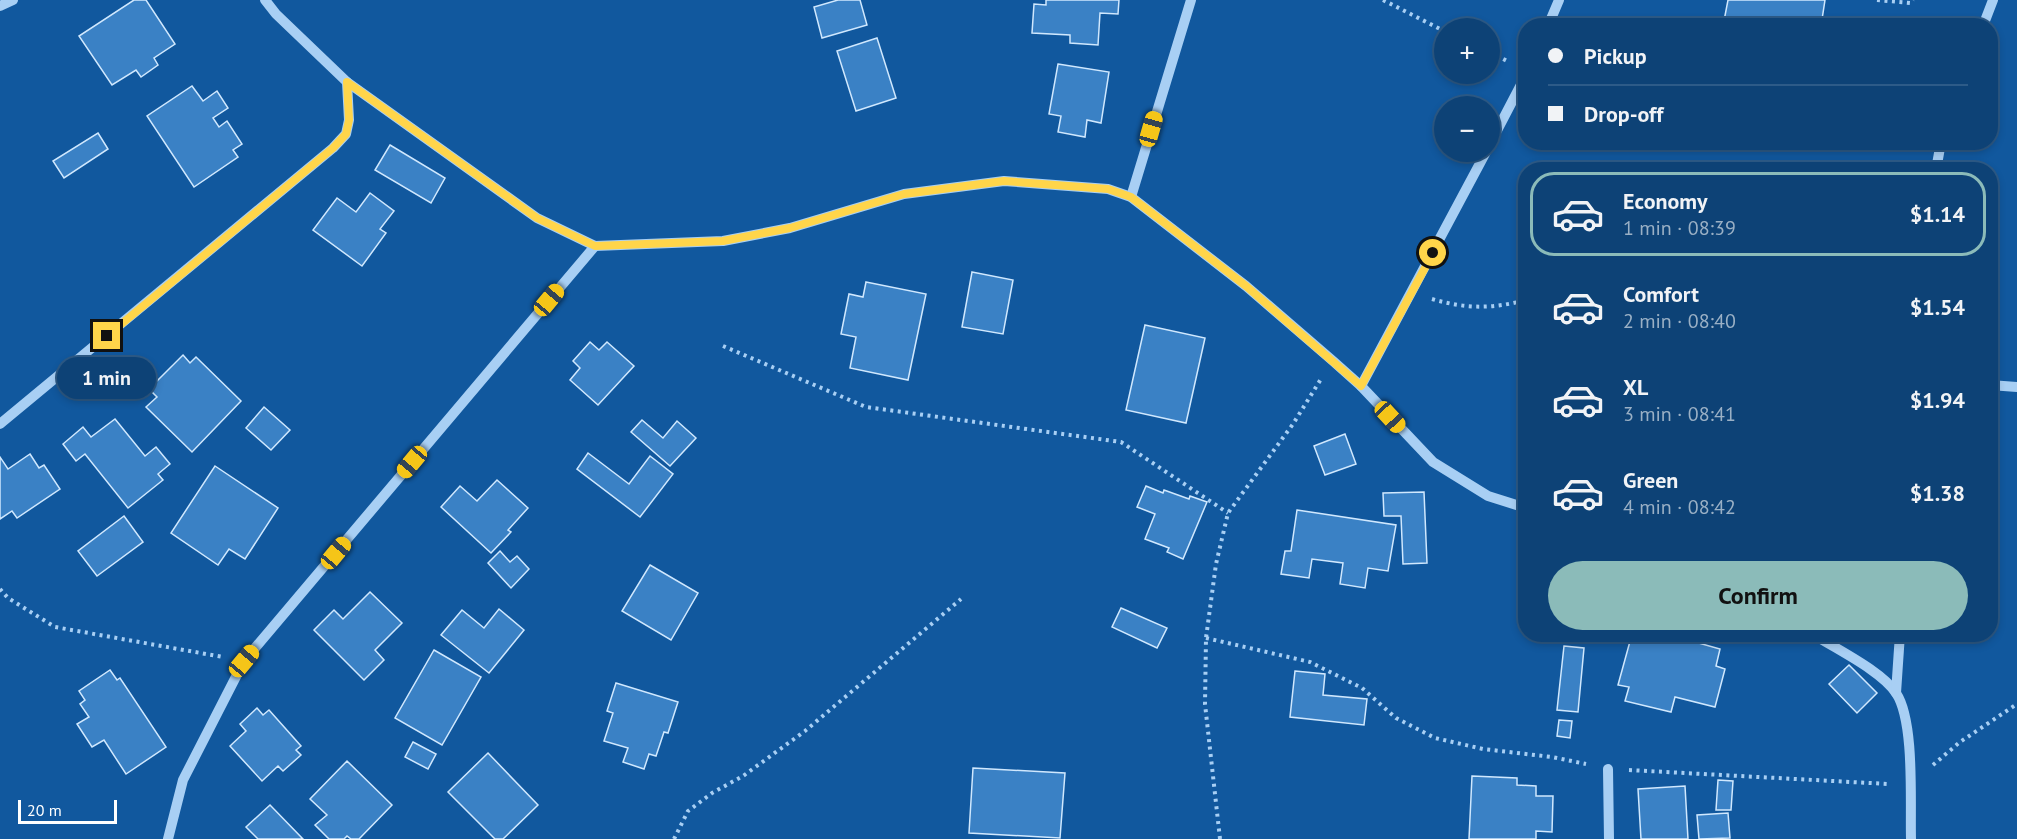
<!DOCTYPE html>
<html lang="en">
<head>
<meta charset="utf-8">
<style>
	body { margin:0; font-family:"PT Sans",sans-serif; background:#1b4d7e; color:#f1f3f6; height:100vh; display:flex; flex-direction:column; font-size:22px; white-space:nowrap }
	* { box-sizing:border-box; margin:0 }
	p { font-size:20px; color:#9ab0c5 }
	.icon { flex:none; width:33px; height:33px; fill:none; stroke:currentColor; stroke-width:2; stroke-linecap:round; stroke-linejoin:round }
	.map { position:relative; flex:1; overflow:hidden }
	.side { position:absolute; left:1518px; top:162px; width:480px; height:480px; display:flex; flex-direction:column; background:#0d4276; border-radius:24px; box-shadow:0 3px 9px #0003,0 0 0 2px #2d5b88 }
	.side>* { flex:none }
	.guide { position:absolute; left:1518px; top:18px; width:480px; height:132px; border-radius:24px; box-shadow:0 3px 9px #0003,0 0 0 2px #2d5b88; display:grid; align-content:center; height:132px; padding:0 30px; background:#0d4276 }
	.controls { position:absolute; left:1434px; top:18px; display:grid; gap:12px }
	.controls a { display:grid; place-items:center; width:66px; height:66px; border-radius:50%; background:#0d4276; box-shadow:0 3px 9px #0003,0 0 0 2px #2d5b88; font-size:30px }
	.scale { position:absolute; left:18px; bottom:15px; width:99px; box-sizing:border-box; padding-left:6px; border:3px solid #fff; border-top:0; font-size:16px; line-height:21px; white-space:nowrap; color:#fff; -webkit-text-stroke:4px #11589e; paint-order:stroke }
	.end { position:absolute; width:27px; height:27px; margin:-14px; border:8px solid #ffd54a; background:#111; box-shadow:0 0 0 3px #111 }
	.from { border-radius:50% }
	.bubble { position:absolute; height:42px; border-radius:21px; background:#0d4276; box-shadow:0 3px 9px #0003,0 0 0 2px #2d5b88; font-size:20px; font-weight:700; line-height:42px; text-align:center }
	.car { position:absolute; width:18px; height:36px; margin:-18px -9px; border-radius:8px; box-shadow:0 0 4px 2px #0007; background:linear-gradient(#f5c518 24%,#345 0 40%,#f5c518 0 76%,#345 0 86%,#f5c518 0) }
	.guide b { display:flex; align-items:center; gap:21px; height:57px; font-size:22px }
	.guide b+b { border-top:2px solid #2d5b88 }
	.guide i { width:15px; height:15px; background:#f1f3f6 }
	ul { padding:10px 0 0; list-style:none }
	li { display:flex; align-items:center; gap:18px; height:84px; margin:0 12px 9px; padding:0 18px; border:3px solid transparent; border-radius:24px }
	li div { flex:1 }
	li b { display:block; font-size:22px }
	li em { font-style:normal; font-weight:700 }
	li.selected { border-color:#8bbbb9 }
	li>.icon { width:54px; height:54px; stroke-width:1.5 }
	.button { display:flex; gap:12px; margin-top:auto; padding:12px 30px }
	.button a { flex:1; height:69px; border-radius:36px; background:#8bbbb9; color:#111; font-size:24px; font-weight:700; line-height:69px; text-align:center }
	.map>svg:first-child { display:block }
	.building { fill:#3a81c5; stroke:#d0e8fe; stroke-width:1.5 }
	.lines { fill:none; stroke-linecap:round; stroke-linejoin:round }
	.path { stroke:#a8cff4; stroke-width:4; stroke-dasharray:3 4.5; stroke-linecap:butt }
	.minor { stroke:#a8cff4; stroke-width:10 }
	.route { stroke:#ffd54a; stroke-width:8 }
</style>
</head>
<body>
<div class="map">
<svg width="2017" height="839" viewBox="0 0 2017 839">
	<rect width="100%" height="100%" fill="#11589e"/>
	<!-- building -->
	<g class="building">
		<polygon points="134,0 146,0 175,44 154,58 158,65 141,77 136,70 112,85 79,36"/>
		<polygon points="838,0 860,0 867,25 822,38 814,7"/>
		<polygon points="1046,0 1119,0 1118,14 1100,13 1098,45 1070,43 1070,35 1032,33 1034,4 1046,5"/>
		<polygon points="1728,0 1825,0 1821,26 1723,26"/>
		<polygon points="877,38 896,98 856,111 837,51"/>
		<polygon points="1058,64 1109,72 1101,123 1087,120 1085,137 1058,132 1061,116 1049,114"/>
		<polygon points="192,86 203,101 217,91 228,108 213,118 219,127 227,121 242,144 233,150 238,157 194,187 147,116"/>
		<polygon points="98,133 108,149 64,178 53,161"/>
		<polygon points="390,145 445,178 431,203 375,170"/>
		<polygon points="370,193 394,211 380,229 386,233 362,266 313,230 337,198 356,212"/>
		<polygon points="972,272 1013,280 1003,334 962,327"/>
		<polygon points="866,282 926,294 908,380 850,368 856,337 841,334 849,294 863,297"/>
		<polygon points="1145,325 1205,338 1186,423 1126,410"/>
		<polygon points="590,342 599,350 607,342 634,366 598,405 570,380 580,368 573,361"/>
		<polygon points="183,355 190,363 196,357 241,401 192,452 146,407 157,397 149,389"/>
		<polygon points="264,407 290,430 271,450 246,428"/>
		<polygon points="115,419 145,456 156,447 170,464 158,474 163,480 128,508 85,454 76,461 63,444 83,427 91,437"/>
		<polygon points="642,420 663,438 677,421 696,438 670,466 631,432"/>
		<polygon points="1345,434 1356,464 1325,475 1314,446"/>
		<polygon points="588,453 629,484 650,456 673,474 640,517 577,469"/>
		<polygon points="30,454 39,468 44,465 60,489 17,518 12,511 0,519 0,457 8,469"/>
		<polygon points="215,466 278,508 245,559 229,549 218,565 171,533"/>
		<polygon points="497,480 528,508 508,530 511,532 491,553 441,507 460,486 477,501"/>
		<polygon points="1146,486 1163,493 1164,490 1189,499 1190,496 1207,502 1183,559 1167,552 1169,548 1145,539 1155,514 1137,507"/>
		<polygon points="1424,492 1427,563 1403,564 1401,516 1384,516 1383,493"/>
		<polygon points="1297,510 1396,525 1388,571 1368,568 1365,588 1340,584 1343,563 1312,559 1309,578 1281,574 1285,551 1291,551"/>
		<polygon points="124,516 143,542 97,576 78,551"/>
		<polygon points="500,551 510,562 517,556 529,569 511,588 488,563"/>
		<polygon points="650,565 698,593 671,640 622,611"/>
		<polygon points="370,592 402,623 375,650 384,660 364,680 314,630 334,610 343,619"/>
		<polygon points="1121,608 1167,628 1157,648 1112,627"/>
		<polygon points="499,609 524,630 489,673 441,635 462,610 484,628"/>
		<polygon points="1632,634 1685,634 1690,636 1688,640 1720,649 1716,666 1725,669 1715,707 1675,697 1671,712 1625,701 1629,687 1618,685"/>
		<polygon points="1564,646 1584,648 1578,712 1557,710"/>
		<polygon points="434,650 481,677 442,745 395,718"/>
		<polygon points="1849,665 1877,693 1857,713 1829,684"/>
		<polygon points="110,670 117,680 120,678 166,747 126,774 104,740 92,747 77,724 89,717 80,704 85,700 79,691"/>
		<polygon points="1295,671 1325,674 1323,695 1367,699 1364,725 1290,717"/>
		<polygon points="616,683 678,702 668,733 664,732 656,756 649,754 644,769 623,762 628,748 604,741 613,713 607,711"/>
		<polygon points="257,708 263,715 269,710 301,746 296,750 301,755 283,771 278,766 262,781 230,746 246,731 240,724"/>
		<polygon points="1559,720 1572,721 1570,738 1557,736"/>
		<polygon points="413,742 436,754 428,769 405,757"/>
		<polygon points="488,753 538,805 503,839 495,839 448,792"/>
		<polygon points="347,761 392,805 359,839 351,839 347,836 344,839 329,839 315,825 327,815 310,799"/>
		<polygon points="973,768 1065,773 1060,838 969,833"/>
		<polygon points="1472,776 1517,778 1517,785 1536,786 1536,796 1553,796 1552,832 1536,831 1536,839 1469,839"/>
		<polygon points="1718,780 1733,781 1731,810 1716,810"/>
		<polygon points="1685,786 1688,839 1641,839 1638,789"/>
		<polygon points="270,805 303,839 258,839 246,827"/>
		<polygon points="1728,813 1730,838 1699,839 1697,815"/>
	</g>
	<g class="lines">
		<!-- path -->
		<g class="path">
			<polyline points="1383,0 1444,31"/>
			<polyline points="1877,0 1911,3 1913,0"/>
			<polyline points="1490,52 1509,62"/>
			<path d="M1432,299C1466,309 1492,309 1526,300"/>
			<polyline points="723,346 866,407 1121,442 1228,513"/>
			<polyline points="0,589 8,598 55,627 223,657"/>
			<polyline points="1206,638 1310,662 1362,688 1396,718 1435,738 1483,749 1552,757 1586,764"/>
			<polyline points="1933,765 1960,742 2017,704"/>
			<polyline points="1629,770 1888,784"/>
			<polyline points="674,839 688,811 712,793 743,776 805,731 961,599"/>
			<polyline points="1220,839 1205,704 1206,638 1216,564 1228,513 1293,424 1321,379"/>
		</g>
		<!-- minor -->
		<g class="minor">
			<polyline points="265,0 276,14 347,82 537,218 595,246 723,241 790,228 904,194 1004,181 1108,189 1131,197 1246,286 1333,361 1361,386 1433,462 1488,496 1526,508"/>
			<polyline points="0,6 13,0"/>
			<polyline points="1548,26 1559,0"/>
			<polyline points="1983,26 1993,0"/>
			<polyline points="1490,144 1526,75"/>
			<polyline points="1936,170 1941,142"/>
			<polyline points="1131,197 1191,0"/>
			<polyline points="1990,385 2017,387"/>
			<polyline points="1361,386 1486,152"/>
			<polyline points="0,424 333,148 346,134 349,120 347,82"/>
			<path d="M1813,634C1836,649 1882,671 1896,693C1915,721 1910,803 1911,839"/>
			<polyline points="1896,693 1900,634"/>
			<polyline points="1608,769 1609,839"/>
			<polyline points="168,839 183,780 244,661 595,246"/>
		</g>
	</g>
	<g class="lines">
		<!-- route -->
		<polyline class="route" points="107,336 333,148 346,134 349,120 347,82 537,218 595,246 723,241 790,228 904,194 1004,181 1108,189 1131,197 1246,286 1361,386 1433,253"/>
	</g>
</svg>
<div class="controls">
<a>+</a>
<a>−</a>
</div>
<div class="scale">20 m</div>
<i class="end from" style="left:1433px;top:253px"></i>
<i class="end" style="left:107px;top:336px"></i>
<div class="bubble" style="left:57px;top:357px;width:99px">1 min</div>
<i class="car" style="left:1151px;top:129px;rotate:16deg"></i>
<i class="car" style="left:549px;top:300px;rotate:40deg"></i>
<i class="car" style="left:1390px;top:417px;rotate:137deg"></i>
<i class="car" style="left:412px;top:462px;rotate:220deg"></i>
<i class="car" style="left:336px;top:553px;rotate:40deg"></i>
<i class="car" style="left:244px;top:661px;rotate:40deg"></i>
<div class="guide">
<b><i class="from"></i>Pickup</b>
<b><i></i>Drop-off</b>
</div>
<section class="side">
<ul>
<li class="selected"><svg class="icon" aria-label="car" viewBox="0 0 24 24"><path d="M5 17H2v-5l4-1 3-4h7l3 4 3 1v5h-3M9 17h6M6 11h13"/><circle cx="7" cy="17" r="2"/><circle cx="17" cy="17" r="2"/></svg><div><b>Economy</b><p>1 min · 08:39</p></div><em>$1.14</em></li>
<li><svg class="icon" aria-label="car" viewBox="0 0 24 24"><path d="M5 17H2v-5l4-1 3-4h7l3 4 3 1v5h-3M9 17h6M6 11h13"/><circle cx="7" cy="17" r="2"/><circle cx="17" cy="17" r="2"/></svg><div><b>Comfort</b><p>2 min · 08:40</p></div><em>$1.54</em></li>
<li><svg class="icon" aria-label="car" viewBox="0 0 24 24"><path d="M5 17H2v-5l4-1 3-4h7l3 4 3 1v5h-3M9 17h6M6 11h13"/><circle cx="7" cy="17" r="2"/><circle cx="17" cy="17" r="2"/></svg><div><b>XL</b><p>3 min · 08:41</p></div><em>$1.94</em></li>
<li><svg class="icon" aria-label="car" viewBox="0 0 24 24"><path d="M5 17H2v-5l4-1 3-4h7l3 4 3 1v5h-3M9 17h6M6 11h13"/><circle cx="7" cy="17" r="2"/><circle cx="17" cy="17" r="2"/></svg><div><b>Green</b><p>4 min · 08:42</p></div><em>$1.38</em></li>
</ul>
<div class="button"><a>Confirm</a></div>
</section>
</div>
</body>
</html>
